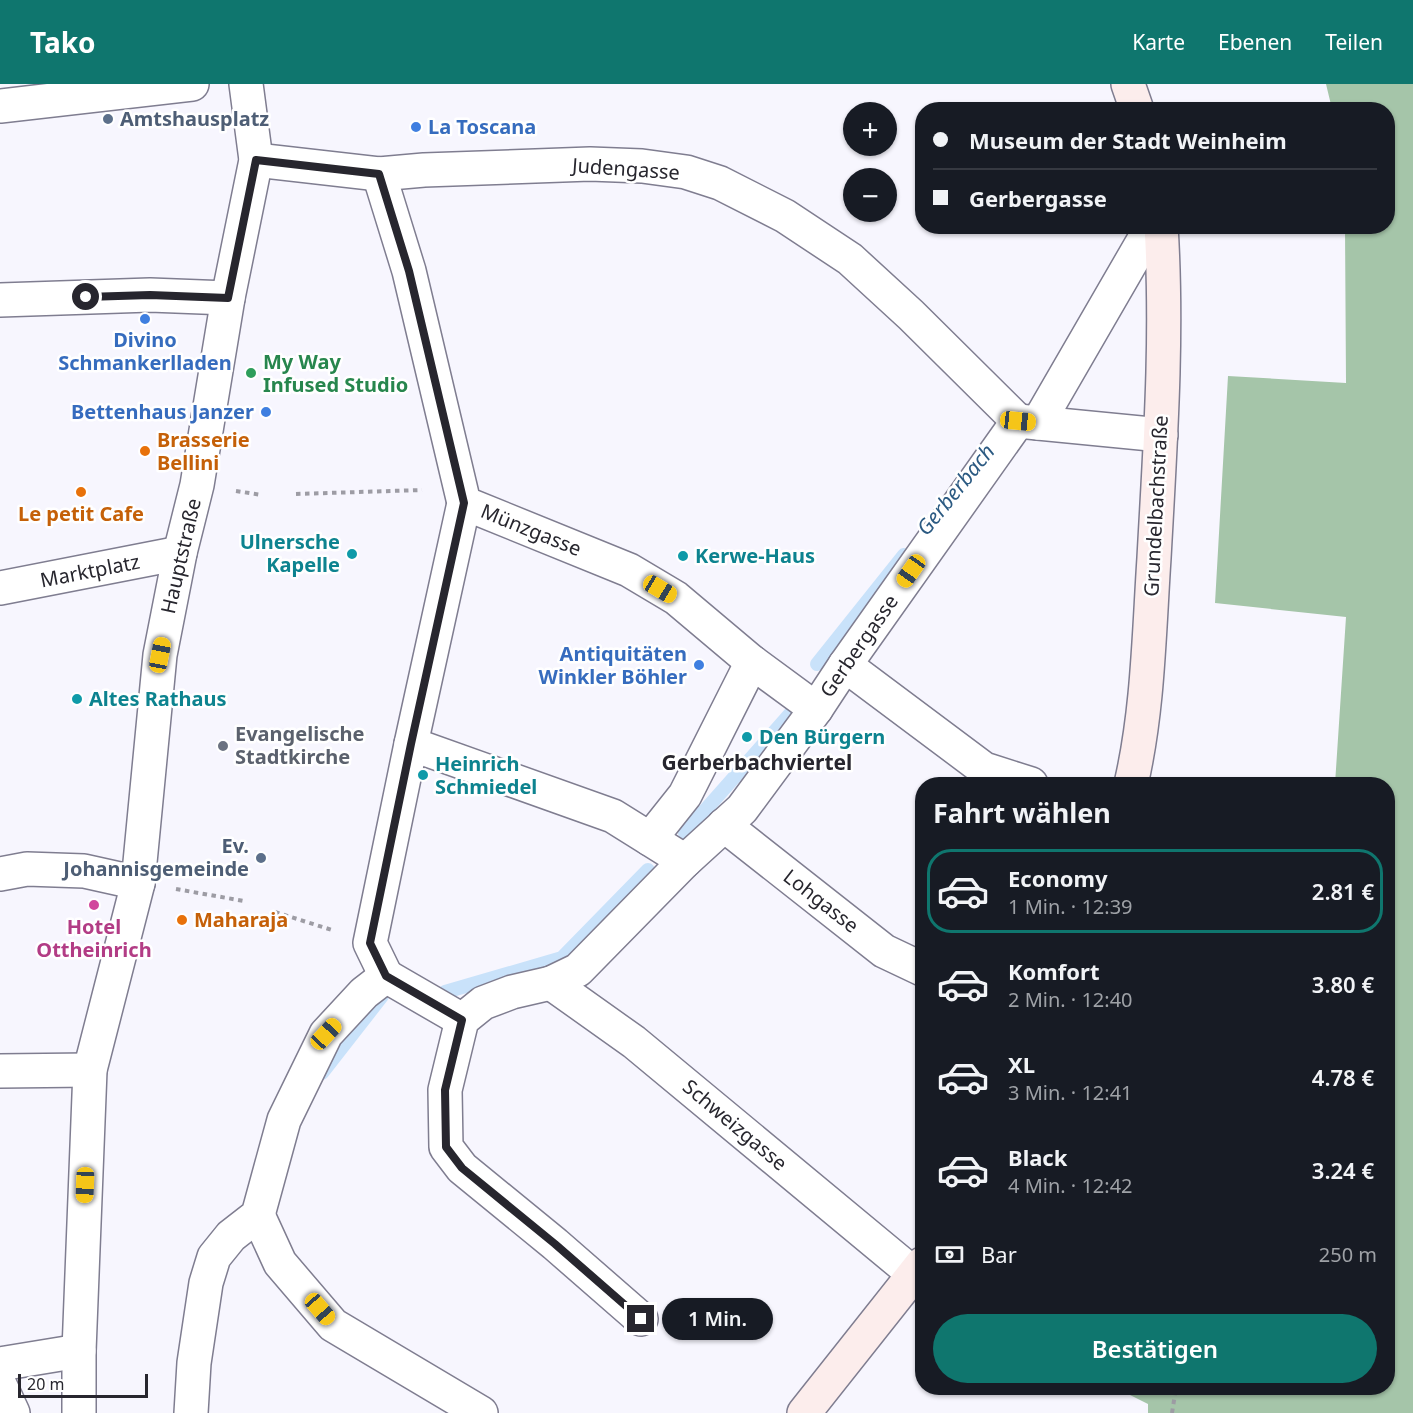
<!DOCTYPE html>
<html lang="de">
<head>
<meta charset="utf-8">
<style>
	body { margin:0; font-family:"Noto Sans",sans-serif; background:#242831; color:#f1f3f6; height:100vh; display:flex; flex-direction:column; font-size:22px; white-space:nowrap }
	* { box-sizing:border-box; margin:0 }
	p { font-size:20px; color:#9ea1a6 }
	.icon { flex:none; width:33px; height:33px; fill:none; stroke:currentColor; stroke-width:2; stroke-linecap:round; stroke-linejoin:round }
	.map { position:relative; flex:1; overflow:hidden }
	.side { position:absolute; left:915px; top:693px; width:480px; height:618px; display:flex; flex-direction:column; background:#171b24; border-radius:24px; box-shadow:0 2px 4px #0004 }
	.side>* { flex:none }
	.guide { position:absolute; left:915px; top:18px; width:480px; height:132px; border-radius:24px; box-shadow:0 2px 4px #0004; display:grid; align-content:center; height:132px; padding:0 18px; background:#171b24 }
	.fabs { position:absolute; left:843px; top:18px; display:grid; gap:12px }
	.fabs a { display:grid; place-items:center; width:54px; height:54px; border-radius:50%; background:#171b24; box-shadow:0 2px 4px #0004; font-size:30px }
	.scale { position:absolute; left:18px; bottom:15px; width:130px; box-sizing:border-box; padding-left:6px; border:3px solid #27262e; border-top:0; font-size:16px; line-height:21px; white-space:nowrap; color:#27262e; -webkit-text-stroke:4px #fff; paint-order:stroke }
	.end { position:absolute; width:27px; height:27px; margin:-14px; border:8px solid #27262e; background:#fff; box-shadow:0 0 0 3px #fff }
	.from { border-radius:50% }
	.bubble { position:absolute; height:42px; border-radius:21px; background:#171b24; box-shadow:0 2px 4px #0004; font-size:20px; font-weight:600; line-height:42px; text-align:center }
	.car { position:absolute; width:18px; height:36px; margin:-18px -9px; border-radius:8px; box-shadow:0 0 4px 2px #0007; background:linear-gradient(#f5c518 24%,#345 0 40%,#f5c518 0 76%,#345 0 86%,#f5c518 0) }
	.guide b { display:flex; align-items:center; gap:21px; height:57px; font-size:22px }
	.guide b+b { border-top:2px solid #363941 }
	.guide i { width:15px; height:15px; background:#f1f3f6 }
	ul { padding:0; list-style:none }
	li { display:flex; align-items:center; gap:18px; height:84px; margin:0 12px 9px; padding:0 6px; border:3px solid transparent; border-radius:24px }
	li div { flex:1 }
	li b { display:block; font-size:22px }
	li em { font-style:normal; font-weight:600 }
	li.active { border-color:#0f766e }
	li>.icon { width:54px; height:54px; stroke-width:1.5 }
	h2 { padding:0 18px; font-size:27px; line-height:72px }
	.pay { display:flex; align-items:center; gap:15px; height:66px; padding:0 18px; font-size:22px }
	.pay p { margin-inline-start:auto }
	.button { display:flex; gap:12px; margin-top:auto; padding:12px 18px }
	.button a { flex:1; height:69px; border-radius:36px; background:#0f766e; color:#fff; font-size:24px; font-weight:600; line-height:69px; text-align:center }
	header { display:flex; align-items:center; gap:36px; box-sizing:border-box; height:84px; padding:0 30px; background:#0f766e; color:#fff }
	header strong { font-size:28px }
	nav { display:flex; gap:33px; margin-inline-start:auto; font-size:21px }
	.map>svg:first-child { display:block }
	.forest { fill:#a5c5a9 }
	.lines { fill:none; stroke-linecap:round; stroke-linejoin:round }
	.stream { stroke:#c9e2fa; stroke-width:14 }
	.street-casing { stroke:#7f7d90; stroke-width:36 }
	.secondary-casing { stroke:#7f7d90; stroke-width:36 }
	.path { stroke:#9d9ca4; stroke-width:4; stroke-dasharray:4.5 4.5; stroke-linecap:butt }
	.street { stroke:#fff; stroke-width:33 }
	.secondary { stroke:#fcedec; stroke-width:33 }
	.route { stroke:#27262e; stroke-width:8 }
	.service-dot { fill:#5c6f8a; stroke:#fff; stroke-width:2 }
	.shop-dot { fill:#3f7fe0; stroke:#fff; stroke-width:2 }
	.leisure-dot { fill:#2e9e5b; stroke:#fff; stroke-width:2 }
	.food-dot { fill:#e8710a; stroke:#fff; stroke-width:2 }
	.culture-dot { fill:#0f9aa8; stroke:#fff; stroke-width:2 }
	.worship-dot { fill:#6b7280; stroke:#fff; stroke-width:2 }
	.hotel-dot { fill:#d1479c; stroke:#fff; stroke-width:2 }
	.labels { text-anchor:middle; stroke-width:5; stroke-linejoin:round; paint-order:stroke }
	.service-label { font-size:20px; font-weight:bold; fill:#4e5e75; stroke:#fff; text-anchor:start }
	.shop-label { font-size:20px; font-weight:bold; fill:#366cbe; stroke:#fff; text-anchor:end }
	.street-label { font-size:20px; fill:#27262e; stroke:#fff }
	.leisure-label { font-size:20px; font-weight:bold; fill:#27864d; stroke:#fff; text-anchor:start }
	.food-label { font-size:20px; font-weight:bold; fill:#c56008; stroke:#fff; text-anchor:start }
	.culture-label { font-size:20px; font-weight:bold; fill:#0d838f; stroke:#fff; text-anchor:start }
	.worship-label { font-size:20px; font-weight:bold; fill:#5b616d; stroke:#fff; text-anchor:start }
	.hotel-label { font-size:20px; font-weight:bold; fill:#b23c85; stroke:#fff }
	.water-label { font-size:21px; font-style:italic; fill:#2b5a82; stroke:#fff }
	.neighbourhood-label { font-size:21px; font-weight:bold; fill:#27262e; stroke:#fff }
</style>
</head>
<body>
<header>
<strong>Tako</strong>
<nav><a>Karte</a><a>Ebenen</a><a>Teilen</a></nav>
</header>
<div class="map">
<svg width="1413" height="1329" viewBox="0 0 1413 1329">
	<rect width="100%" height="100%" fill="#f7f6fe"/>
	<!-- forest -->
	<polygon class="forest" points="1326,0 1413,0 1413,1329 1148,1329 1148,1320 1116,1304 1388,1304 1388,700 1335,700 1346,533 1215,519 1228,292 1346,299 1345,143 1388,142 1388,26 1332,25"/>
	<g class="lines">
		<!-- stream -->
		<g class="stream">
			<polyline points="817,580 904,471"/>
			<polyline points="685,749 791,629"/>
			<polyline points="445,908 562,874 648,786"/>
			<polyline points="322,989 382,912"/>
		</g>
		<!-- street casing -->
		<g class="street-casing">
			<g id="street">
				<polyline points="0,22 192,0"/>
				<polyline points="256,76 379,90 424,86 590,80 642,82 686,88 720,99 785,132 850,175 911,231 1018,337"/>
				<polyline points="379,90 409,187 464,419 629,486 676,514 752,578 816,625"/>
				<polyline points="0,216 150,211 228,214"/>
				<polyline points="1018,337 1038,339 1152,142"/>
				<polyline points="1038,339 1161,351"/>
				<polyline points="0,504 180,469"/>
				<polyline points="845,581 984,685 1031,700"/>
				<polyline points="411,660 613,732 685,777"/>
				<polyline points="724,741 884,867 922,885"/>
				<polyline points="650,755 685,711 752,578"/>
				<polyline points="0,790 27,785 84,787 138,799"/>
				<polyline points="386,892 370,859 411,660 464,419"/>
				<polyline points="386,892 462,936"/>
				<polyline points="551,899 634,958 915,1191"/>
				<polyline points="0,987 90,986"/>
				<polyline points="258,1131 280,1179 333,1241 481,1329"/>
				<polyline points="641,1235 555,1160 462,1084 446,1063 445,1006 462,936 483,919 512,908 551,899 578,886 685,777 742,725 816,625 845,581 1018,337"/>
				<polyline points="0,1280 79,1267"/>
				<polyline points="0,1301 13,1329"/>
				<polyline points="79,1329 79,1267 90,986 138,799 160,571 180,469 197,401 228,214 256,76 246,0"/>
				<polyline points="191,1329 194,1279 206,1199 214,1173 231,1152 258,1131 284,1036 326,950 364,909 386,892"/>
			</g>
		</g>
		<!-- secondary casing -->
		<g class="secondary-casing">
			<g id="secondary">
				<polyline points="1128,0 1137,26"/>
				<path d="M1131,700C1148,627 1149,550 1154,474C1160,364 1168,253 1161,142"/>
				<polyline points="804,1329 922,1180"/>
			</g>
		</g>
		<!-- path -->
		<g class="path">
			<polyline points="236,407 262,411"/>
			<polyline points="296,410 422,406"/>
			<polyline points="176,805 244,817"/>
			<polyline points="275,828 332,846"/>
			<polyline points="1172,1329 1176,1304"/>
		</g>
		<!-- street -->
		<use href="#street" class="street"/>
		<!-- secondary -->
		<use href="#secondary" class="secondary"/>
	</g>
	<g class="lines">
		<!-- route -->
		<polyline class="route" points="86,213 150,211 228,214 256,76 379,90 409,187 464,419 411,660 370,859 386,892 462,936 445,1006 446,1063 462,1084 555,1160 641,1235"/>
	</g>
	<!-- markers -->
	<g class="service-dot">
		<circle cx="108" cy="35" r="6"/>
		<circle cx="261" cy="774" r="6"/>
	</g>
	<g class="shop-dot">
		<circle cx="416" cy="43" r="6"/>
		<circle cx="145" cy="235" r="6"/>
		<circle cx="266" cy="328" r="6"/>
		<circle cx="699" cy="581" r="6"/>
	</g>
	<circle class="leisure-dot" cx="251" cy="289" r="6"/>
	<g class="food-dot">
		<circle cx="145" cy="367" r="6"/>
		<circle cx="81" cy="408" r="6"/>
		<circle cx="182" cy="836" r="6"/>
	</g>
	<g class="culture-dot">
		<circle cx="352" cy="470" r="6"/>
		<circle cx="683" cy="472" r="6"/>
		<circle cx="77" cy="615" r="6"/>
		<circle cx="747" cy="653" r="6"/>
		<circle cx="423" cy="691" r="6"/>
	</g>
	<circle class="worship-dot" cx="223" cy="662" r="6"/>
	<circle class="hotel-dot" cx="94" cy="821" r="6"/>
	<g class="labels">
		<!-- service labels -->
		<g class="service-label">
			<text x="120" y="42">Amtshausplatz</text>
			<text x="249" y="769" text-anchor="end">Ev.<tspan x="249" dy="23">Johannisgemeinde</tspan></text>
		</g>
		<!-- shop labels -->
		<g class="shop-label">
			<text x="428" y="50" text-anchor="start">La Toscana</text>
			<text x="145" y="263" text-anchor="middle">Divino<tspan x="145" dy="23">Schmankerlladen</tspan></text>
			<text x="254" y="335">Bettenhaus Janzer</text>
			<text x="687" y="577">Antiquitäten<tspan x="687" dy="23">Winkler Böhler</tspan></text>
		</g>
		<!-- street labels -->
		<g class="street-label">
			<text transform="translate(626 85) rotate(4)" y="7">Judengasse</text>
			<text transform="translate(1156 422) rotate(-87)" y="7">Grundelbachstraße</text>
			<text transform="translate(531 446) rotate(22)" y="7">Münzgasse</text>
			<text transform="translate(181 472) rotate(-77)" y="7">Hauptstraße</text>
			<text transform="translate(90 487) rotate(-11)" y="7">Marktplatz</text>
			<text transform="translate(859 562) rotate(-55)" y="7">Gerbergasse</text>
			<text transform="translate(821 817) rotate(38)" y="7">Lohgasse</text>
			<text transform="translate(735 1041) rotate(40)" y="7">Schweizgasse</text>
		</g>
		<!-- leisure labels -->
		<g class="leisure-label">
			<text x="263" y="285">My Way<tspan x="263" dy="23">Infused Studio</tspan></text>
		</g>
		<!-- food labels -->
		<g class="food-label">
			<text x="157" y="363">Brasserie<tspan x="157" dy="23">Bellini</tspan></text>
			<text x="81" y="437" text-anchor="middle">Le petit Cafe</text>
			<text x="194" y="843">Maharaja</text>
		</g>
		<!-- culture labels -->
		<g class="culture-label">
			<text x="340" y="465" text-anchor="end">Ulnersche<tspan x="340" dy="23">Kapelle</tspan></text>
			<text x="695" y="479">Kerwe-Haus</text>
			<text x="89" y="622">Altes Rathaus</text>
			<text x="759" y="660">Den Bürgern</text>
			<text x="435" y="687">Heinrich<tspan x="435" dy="23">Schmiedel</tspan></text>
		</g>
		<!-- worship labels -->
		<g class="worship-label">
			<text x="235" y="657">Evangelische<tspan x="235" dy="23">Stadtkirche</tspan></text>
		</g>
		<!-- hotel labels -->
		<g class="hotel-label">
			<text x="94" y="850">Hotel<tspan x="94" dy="23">Ottheinrich</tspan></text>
		</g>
		<!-- water labels -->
		<g class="water-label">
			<text transform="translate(956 406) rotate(-51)" y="7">Gerberbach</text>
		</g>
		<!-- neighbourhood labels -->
		<g class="neighbourhood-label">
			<text x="757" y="686">Gerberbachviertel</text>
		</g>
	</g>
</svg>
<div class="fabs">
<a>+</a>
<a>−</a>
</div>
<div class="scale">20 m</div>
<i class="end from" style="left:86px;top:213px"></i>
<i class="end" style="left:641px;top:1235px"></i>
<div class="bubble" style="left:662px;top:1214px;width:111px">1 Min.</div>
<i class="car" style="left:1018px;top:337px;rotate:96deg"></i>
<i class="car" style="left:911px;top:487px;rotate:215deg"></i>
<i class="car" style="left:660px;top:505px;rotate:121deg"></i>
<i class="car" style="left:160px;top:571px;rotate:11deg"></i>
<i class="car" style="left:326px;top:950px;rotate:43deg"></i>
<i class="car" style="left:85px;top:1101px;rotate:182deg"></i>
<i class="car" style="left:320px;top:1225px;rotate:139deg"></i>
<div class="guide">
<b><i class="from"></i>Museum der Stadt Weinheim</b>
<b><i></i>Gerbergasse</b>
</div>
<section class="side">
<h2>Fahrt wählen</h2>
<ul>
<li class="active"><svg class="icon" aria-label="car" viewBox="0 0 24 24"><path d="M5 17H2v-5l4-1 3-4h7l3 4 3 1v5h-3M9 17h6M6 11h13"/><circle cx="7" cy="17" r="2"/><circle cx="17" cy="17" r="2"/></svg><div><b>Economy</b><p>1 Min. · 12:39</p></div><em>2.81 €</em></li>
<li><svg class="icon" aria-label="car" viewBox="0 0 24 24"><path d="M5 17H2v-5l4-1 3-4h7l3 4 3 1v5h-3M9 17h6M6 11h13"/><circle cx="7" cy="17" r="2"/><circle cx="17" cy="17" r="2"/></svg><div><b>Komfort</b><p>2 Min. · 12:40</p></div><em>3.80 €</em></li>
<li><svg class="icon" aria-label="car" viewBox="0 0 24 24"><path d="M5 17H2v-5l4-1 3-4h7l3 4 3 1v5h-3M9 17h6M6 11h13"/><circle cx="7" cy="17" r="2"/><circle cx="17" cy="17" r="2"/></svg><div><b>XL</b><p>3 Min. · 12:41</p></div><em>4.78 €</em></li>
<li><svg class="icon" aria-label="car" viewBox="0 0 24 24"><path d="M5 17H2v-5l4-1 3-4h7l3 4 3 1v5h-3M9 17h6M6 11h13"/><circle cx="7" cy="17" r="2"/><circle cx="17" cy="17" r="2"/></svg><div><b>Black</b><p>4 Min. · 12:42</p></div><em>3.24 €</em></li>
</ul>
<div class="pay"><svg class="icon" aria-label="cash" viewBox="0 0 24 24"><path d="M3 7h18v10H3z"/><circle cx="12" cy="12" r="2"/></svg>Bar<p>250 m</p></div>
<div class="button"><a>Bestätigen</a></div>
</section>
</div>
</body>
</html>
